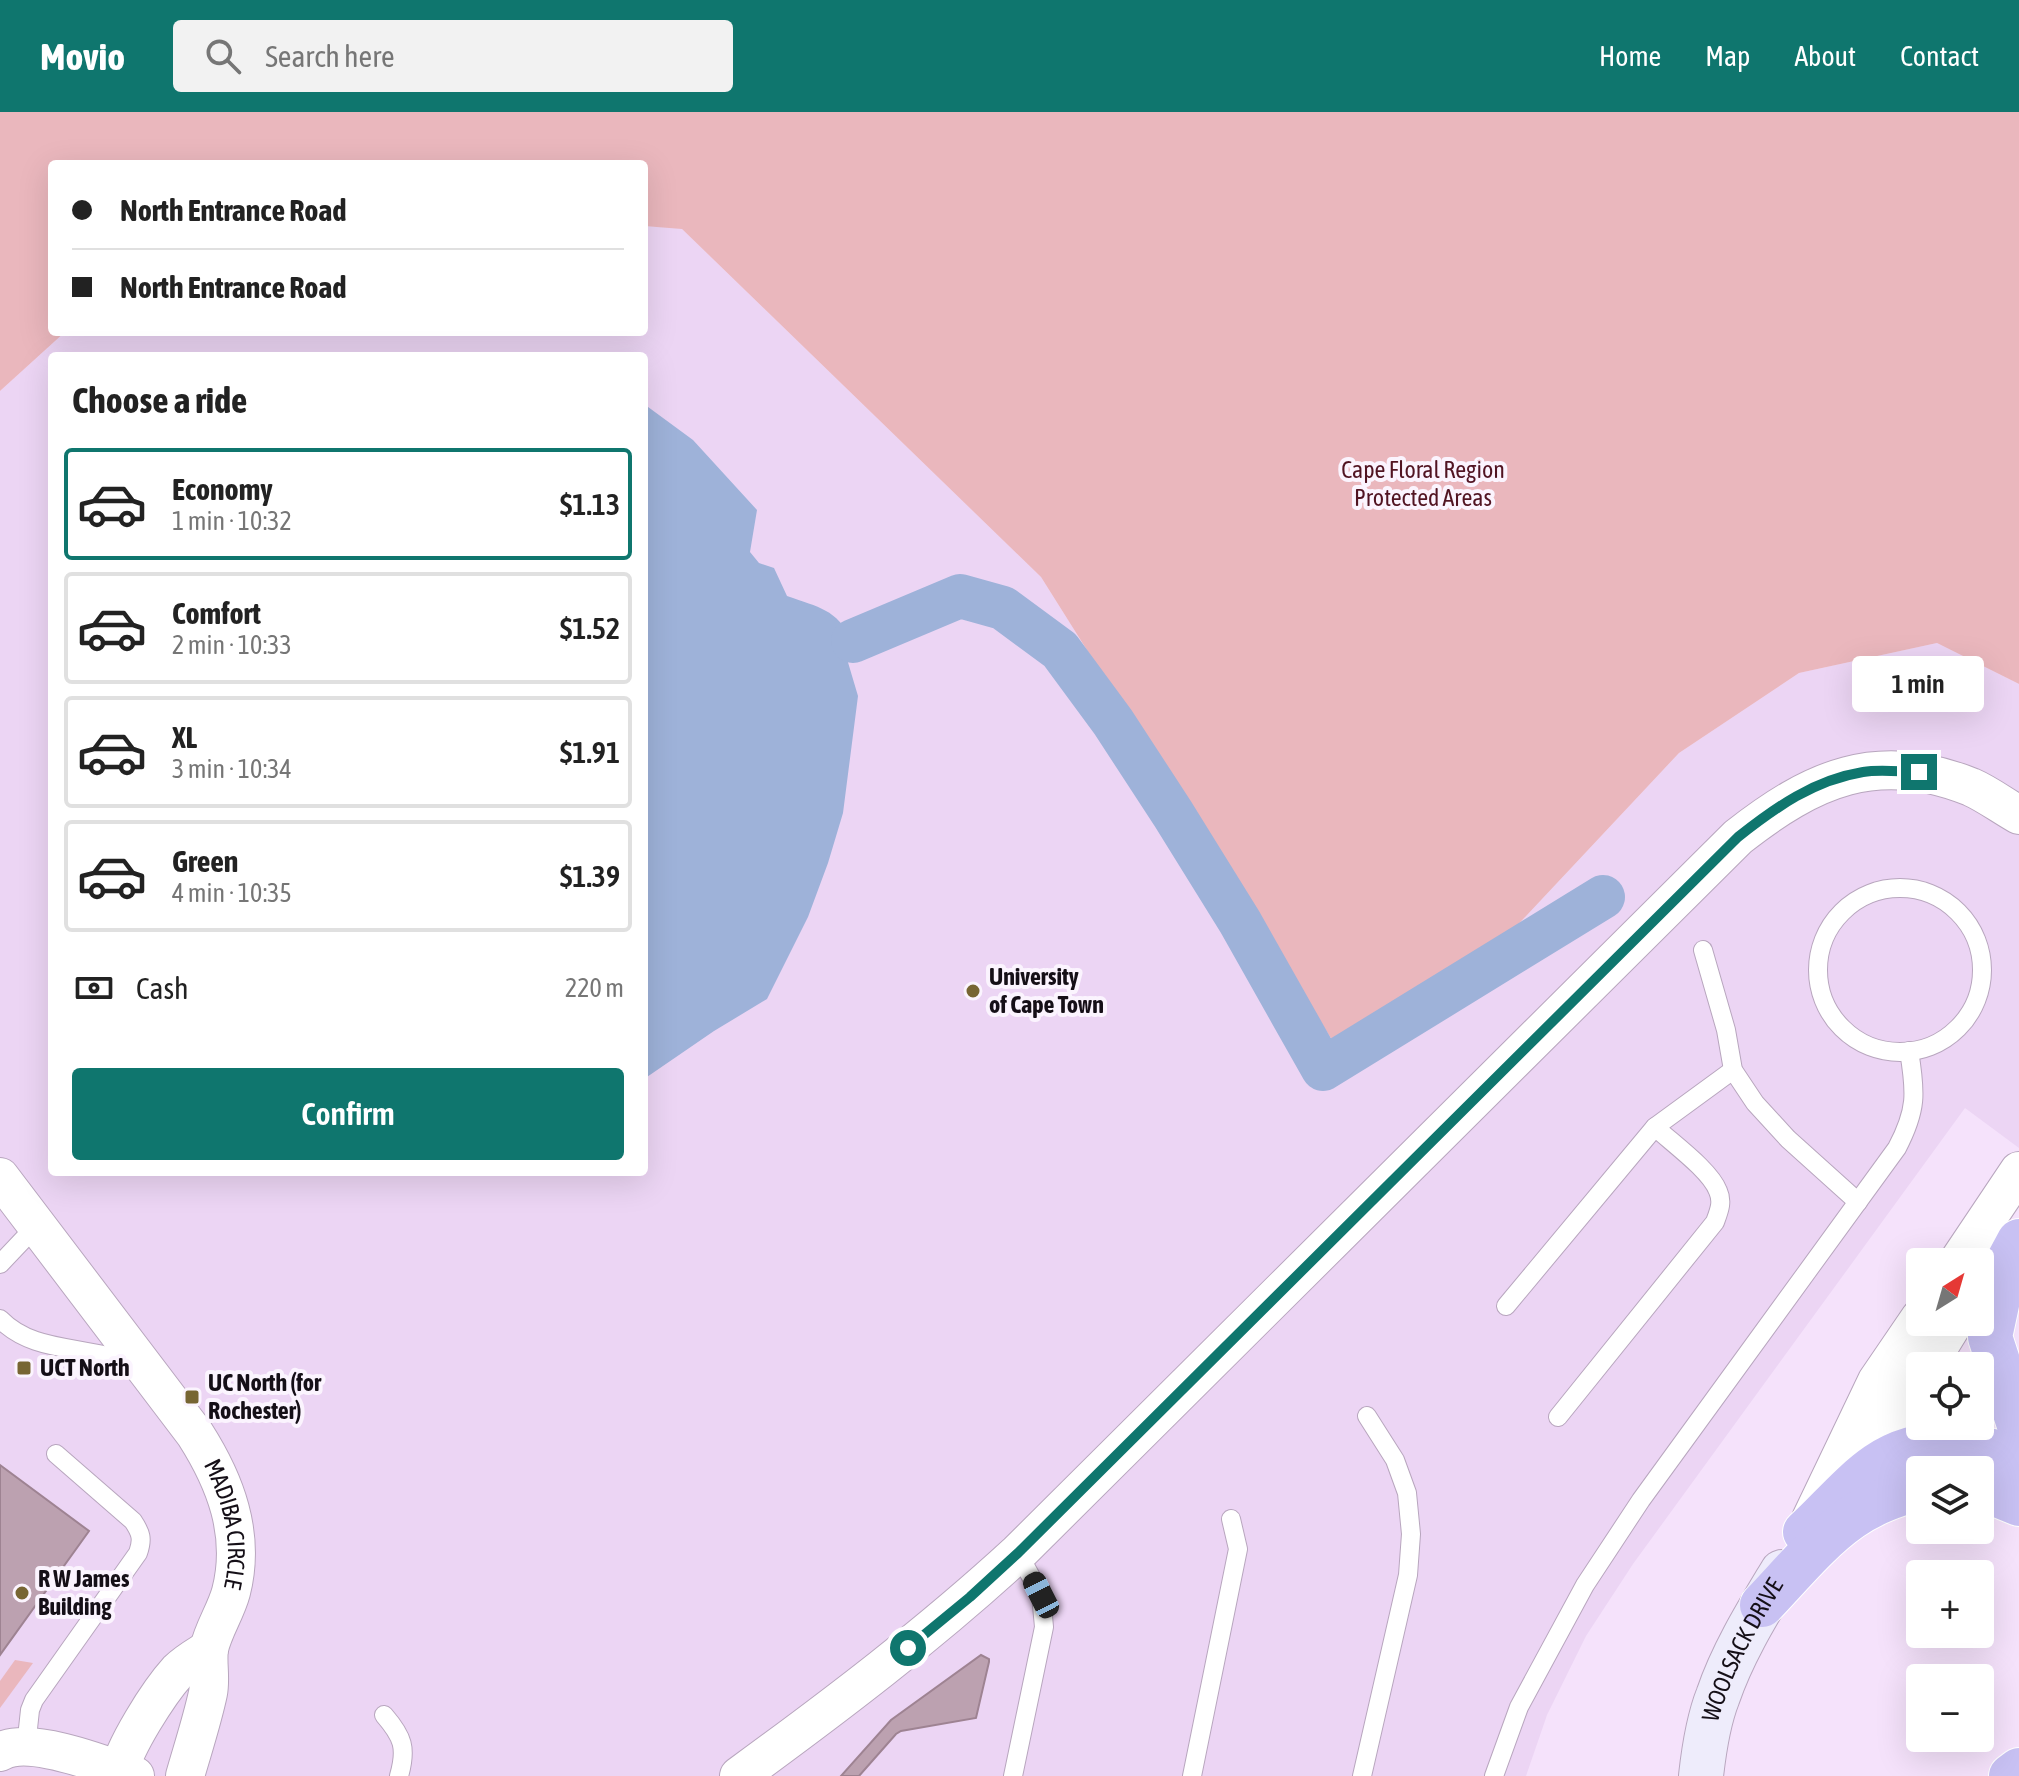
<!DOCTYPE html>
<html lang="en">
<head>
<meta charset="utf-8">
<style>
	body { margin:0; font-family:"Asap Condensed",sans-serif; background:#f2f2f2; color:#222; height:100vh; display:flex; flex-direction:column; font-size:30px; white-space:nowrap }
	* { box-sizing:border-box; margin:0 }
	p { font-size:26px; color:#767676 }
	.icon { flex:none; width:44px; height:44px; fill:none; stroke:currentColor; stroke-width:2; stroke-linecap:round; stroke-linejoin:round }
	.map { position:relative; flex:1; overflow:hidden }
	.side { position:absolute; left:48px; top:240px; width:600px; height:824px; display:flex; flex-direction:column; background:#fff; border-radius:8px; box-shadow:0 8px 32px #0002 }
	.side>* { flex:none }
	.banner { position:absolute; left:48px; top:48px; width:600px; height:176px; border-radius:8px; box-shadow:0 8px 32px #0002; display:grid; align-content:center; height:176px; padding:0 24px; background:#fff }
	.needle { width:52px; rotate:37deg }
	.fabs { position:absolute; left:1906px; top:1136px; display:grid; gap:16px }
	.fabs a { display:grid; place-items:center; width:88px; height:88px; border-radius:8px; background:#fff; box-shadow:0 8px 32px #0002; font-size:40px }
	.end { position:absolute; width:36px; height:36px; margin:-18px; border:10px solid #0f766e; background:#fff; box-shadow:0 0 0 4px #fff }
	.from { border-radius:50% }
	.bubble { position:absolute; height:56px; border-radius:8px; background:#fff; box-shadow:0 8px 32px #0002; font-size:26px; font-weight:600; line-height:56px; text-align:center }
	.car { position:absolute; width:24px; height:48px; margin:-24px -12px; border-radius:10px; box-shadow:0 0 6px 2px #0007; background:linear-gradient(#222 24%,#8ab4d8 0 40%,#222 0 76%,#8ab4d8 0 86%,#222 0) }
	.banner b { display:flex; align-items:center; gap:28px; height:76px; font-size:30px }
	.banner b+b { border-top:2px solid #e0e0e0 }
	.banner i { width:20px; height:20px; background:#222 }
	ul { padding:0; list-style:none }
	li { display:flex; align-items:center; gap:24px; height:112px; margin:0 16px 12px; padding:0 8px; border:4px solid #e0e0e0; border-radius:8px }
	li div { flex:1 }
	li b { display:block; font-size:30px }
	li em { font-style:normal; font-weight:600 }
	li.active { border-color:#0f766e }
	li>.icon { width:72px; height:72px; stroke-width:1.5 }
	h2 { padding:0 24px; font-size:36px; line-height:96px }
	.pay { display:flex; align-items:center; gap:20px; height:88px; padding:0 24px; font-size:30px }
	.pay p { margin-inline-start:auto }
	.button { display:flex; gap:16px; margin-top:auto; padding:16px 24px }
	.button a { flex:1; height:92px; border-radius:8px; background:#0f766e; color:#fff; font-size:32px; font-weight:600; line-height:92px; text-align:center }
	header { display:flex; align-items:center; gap:48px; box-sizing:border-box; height:112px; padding:0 40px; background:#0f766e; color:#fff }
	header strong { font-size:38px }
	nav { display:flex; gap:44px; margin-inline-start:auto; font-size:28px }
	.search { width:560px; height:72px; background:#f2f2f2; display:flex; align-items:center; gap:20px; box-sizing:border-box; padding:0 28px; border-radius:8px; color:#767676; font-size:30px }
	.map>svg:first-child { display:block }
	.built { fill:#ecd5f4; fill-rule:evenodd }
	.green { fill:#eab7bd }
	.water { fill:#9eb2d9 }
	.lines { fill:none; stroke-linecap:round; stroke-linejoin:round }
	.canal { stroke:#9eb2d9; stroke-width:44 }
	.building { fill:#bca1b0; stroke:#9e8392; stroke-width:2 }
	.service-casing { stroke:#b8a6be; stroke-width:20 }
	.minor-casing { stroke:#b8a6be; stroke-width:40 }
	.secondary-casing { stroke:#b8a6be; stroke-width:46 }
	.motorway-casing { stroke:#fff; stroke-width:46 }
	.service { stroke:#fff; stroke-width:18 }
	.minor { stroke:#fff; stroke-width:38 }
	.secondary { stroke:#eeecfb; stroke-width:44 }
	.motorway { stroke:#c8c1f3; stroke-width:44 }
	.route { stroke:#0f766e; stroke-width:10 }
	.poi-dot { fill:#776533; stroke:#fbf4fe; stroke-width:3 }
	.labels { text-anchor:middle; stroke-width:8; stroke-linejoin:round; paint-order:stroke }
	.park-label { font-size:24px; fill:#511422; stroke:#fbf4fe }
	.poi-label { font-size:24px; font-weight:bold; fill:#150f17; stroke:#fbf4fe; text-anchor:start }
	.street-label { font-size:24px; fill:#150f17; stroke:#fbf4fe }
</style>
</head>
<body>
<header>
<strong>Movio</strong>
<div class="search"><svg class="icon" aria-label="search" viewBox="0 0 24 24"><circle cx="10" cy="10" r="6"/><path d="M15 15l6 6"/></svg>Search here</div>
<nav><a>Home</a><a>Map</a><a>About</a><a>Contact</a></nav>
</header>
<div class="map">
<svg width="2019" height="1664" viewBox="0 0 2019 1664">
	<rect width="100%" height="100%" fill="#f5e2fb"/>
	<!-- built -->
	<path class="built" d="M644,114L681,116L1041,465L1339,939L1512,819L1679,641L1799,561L1937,531L2019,572V1036L1965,996L1633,1452L1586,1524L1547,1603L1526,1664H0V279L65,220H644ZM52,244H644V1060H52Z"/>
	<!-- green -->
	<g class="green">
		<polygon points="0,0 2019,0 2019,572 1937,531 1799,561 1679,641 1512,819 1339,939 1041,465 682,117 644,114 644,52 52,52 52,220 65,220 0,279"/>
		<polygon points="15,1548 33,1551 0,1596 0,1569"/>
	</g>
	<!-- water -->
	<path class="water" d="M644,292L693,328L757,398L750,440L759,451L774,456L787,484C820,496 835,496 853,529L847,547L858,584L843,701L828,751L808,805L767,887L714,919L644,967Z"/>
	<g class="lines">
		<!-- canal -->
		<polyline class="canal" points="853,529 960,484 1003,496 1060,538 1113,610 1173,702 1240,810 1323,957 1603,785"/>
	</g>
	<!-- building -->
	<g class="building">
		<polygon points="0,1353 89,1419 0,1543"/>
		<polygon points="981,1543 989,1547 989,1550 976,1606 901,1619 896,1622 859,1664 841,1664 891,1608"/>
	</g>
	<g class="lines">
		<!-- service casing -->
		<g class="service-casing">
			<g id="service">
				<circle cx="1900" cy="858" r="82"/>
				<polyline points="1703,838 1726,918 1733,958 1755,991 1788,1027 1858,1090"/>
				<polyline points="0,1152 37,1113"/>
				<polyline points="1506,1194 1655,1015 1733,958"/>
				<path d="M0,1207C36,1244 90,1231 133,1254"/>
				<path d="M1558,1305L1715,1110C1719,1099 1723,1090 1718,1079C1710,1058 1672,1031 1655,1015"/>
				<path d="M384,1603C403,1625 407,1636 399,1664"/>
				<path d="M26,1635L30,1598L34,1588L138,1441C143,1427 141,1421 133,1409L56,1342"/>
				<polyline points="1013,1664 1044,1515 1041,1483 1018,1441"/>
				<polyline points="1192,1664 1238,1437 1231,1407"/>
				<polyline points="1362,1664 1408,1463 1411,1422 1407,1381 1395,1348 1367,1304"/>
				<path d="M1494,1664L1519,1595L1585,1473L1641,1388L1897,1036C1917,998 1916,981 1909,939"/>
			</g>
		</g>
		<!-- minor casing -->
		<g class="minor-casing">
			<g id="minor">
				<path id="s1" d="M0,1065L195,1322C225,1369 246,1422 231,1480C226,1499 213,1518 209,1537C207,1551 211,1566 208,1581C202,1609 193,1636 185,1664"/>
				<polyline points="1958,1150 2019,1059"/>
				<polyline points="1927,1254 1954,1210"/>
				<polyline points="1851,1360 1903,1293 1920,1265"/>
				<polyline points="1811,1407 1877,1269 1920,1206"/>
				<path d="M0,1640C28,1623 105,1653 135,1664"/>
				<path d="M118,1664C123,1636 159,1580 178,1559C187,1550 198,1544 209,1537"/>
				<path d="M739,1664C835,1594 930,1522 1018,1441L1738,725C1812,667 1877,637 1971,675C1987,682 2003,694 2019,703"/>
			</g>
		</g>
		<!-- secondary casing -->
		<g class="secondary-casing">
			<g id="secondary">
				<path id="s2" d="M1701,1664C1704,1637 1708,1609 1718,1584C1733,1540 1758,1500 1782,1460"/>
			</g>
		</g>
		<!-- motorway casing -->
		<g class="motorway-casing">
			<g id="motorway">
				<polyline points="2019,1129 2005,1155 1990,1225 2019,1313"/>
				<polyline points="1980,1376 2019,1392"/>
				<path d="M1805,1420C1828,1399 1852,1370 1877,1353C1921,1323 1973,1330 2019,1348"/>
				<path d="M1762,1493C1790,1464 1818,1429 1851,1406C1872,1391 1896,1383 1920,1376"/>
				<polyline points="2011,1664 2019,1658"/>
			</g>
		</g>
		<!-- service -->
		<use href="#service" class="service"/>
		<!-- minor -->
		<use href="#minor" class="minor"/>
		<!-- secondary -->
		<use href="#secondary" class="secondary"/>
		<!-- motorway -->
		<use href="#motorway" class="motorway"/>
	</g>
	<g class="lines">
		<!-- route -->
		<path class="route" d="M908,1536L970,1485L1018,1441L1738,725C1776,695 1814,668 1863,660C1881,657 1901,660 1919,660"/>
	</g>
	<!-- markers -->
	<g class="poi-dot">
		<circle cx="973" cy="879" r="8"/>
		<rect x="16" y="1248" width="16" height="16" rx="4"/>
		<rect x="184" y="1277" width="16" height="16" rx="4"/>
		<circle cx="22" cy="1481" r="8"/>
	</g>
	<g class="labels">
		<!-- park labels -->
		<g class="park-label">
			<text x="1423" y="366">Cape Floral Region<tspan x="1423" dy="28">Protected Areas</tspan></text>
		</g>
		<!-- poi labels -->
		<g class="poi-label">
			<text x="989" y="873">University<tspan x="989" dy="28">of Cape Town</tspan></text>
			<text x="40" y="1264">UCT North</text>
			<text x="208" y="1279">UC North (for<tspan x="208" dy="28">Rochester)</tspan></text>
			<text x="38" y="1475">R W James<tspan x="38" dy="28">Building</tspan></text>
		</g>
		<!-- street labels -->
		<g class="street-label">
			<text dy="8" stroke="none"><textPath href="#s1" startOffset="420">MADIBA CIRCLE</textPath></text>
			<text dy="8" stroke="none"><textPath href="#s2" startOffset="134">WOOLSACK DRIVE</textPath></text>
		</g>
	</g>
</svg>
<div class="fabs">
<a><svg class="needle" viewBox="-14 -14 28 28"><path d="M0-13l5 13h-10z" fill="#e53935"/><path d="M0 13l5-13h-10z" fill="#767676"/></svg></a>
<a><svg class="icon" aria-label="locate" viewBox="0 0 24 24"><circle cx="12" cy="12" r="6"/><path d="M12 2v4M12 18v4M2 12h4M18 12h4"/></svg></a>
<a><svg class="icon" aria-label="layers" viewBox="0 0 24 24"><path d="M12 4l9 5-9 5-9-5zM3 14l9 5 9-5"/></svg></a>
<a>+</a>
<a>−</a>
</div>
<i class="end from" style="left:908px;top:1536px"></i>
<i class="end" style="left:1919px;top:660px"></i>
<div class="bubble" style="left:1852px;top:544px;width:132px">1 min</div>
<i class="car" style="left:1041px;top:1483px;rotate:333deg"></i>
<div class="banner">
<b><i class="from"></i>North Entrance Road</b>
<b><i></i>North Entrance Road</b>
</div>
<section class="side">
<h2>Choose a ride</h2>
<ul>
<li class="active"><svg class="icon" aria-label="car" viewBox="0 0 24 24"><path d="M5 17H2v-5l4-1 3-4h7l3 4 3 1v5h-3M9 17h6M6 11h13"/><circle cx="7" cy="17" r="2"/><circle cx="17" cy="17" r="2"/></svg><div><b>Economy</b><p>1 min · 10:32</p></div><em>$1.13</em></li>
<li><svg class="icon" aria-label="car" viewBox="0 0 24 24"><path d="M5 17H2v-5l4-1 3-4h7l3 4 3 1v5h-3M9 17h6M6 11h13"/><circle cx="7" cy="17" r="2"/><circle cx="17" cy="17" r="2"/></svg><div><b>Comfort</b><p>2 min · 10:33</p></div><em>$1.52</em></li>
<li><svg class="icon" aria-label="car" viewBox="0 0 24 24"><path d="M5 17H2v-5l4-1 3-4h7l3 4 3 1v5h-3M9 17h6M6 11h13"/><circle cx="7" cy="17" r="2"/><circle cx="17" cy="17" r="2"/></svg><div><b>XL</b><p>3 min · 10:34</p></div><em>$1.91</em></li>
<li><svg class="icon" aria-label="car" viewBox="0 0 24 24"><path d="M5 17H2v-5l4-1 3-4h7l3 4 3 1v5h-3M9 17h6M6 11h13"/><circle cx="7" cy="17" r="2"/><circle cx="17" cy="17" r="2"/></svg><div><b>Green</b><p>4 min · 10:35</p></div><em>$1.39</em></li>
</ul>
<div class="pay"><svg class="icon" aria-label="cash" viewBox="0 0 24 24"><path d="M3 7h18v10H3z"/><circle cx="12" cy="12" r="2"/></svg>Cash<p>220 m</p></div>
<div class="button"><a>Confirm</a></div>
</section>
</div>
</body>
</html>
